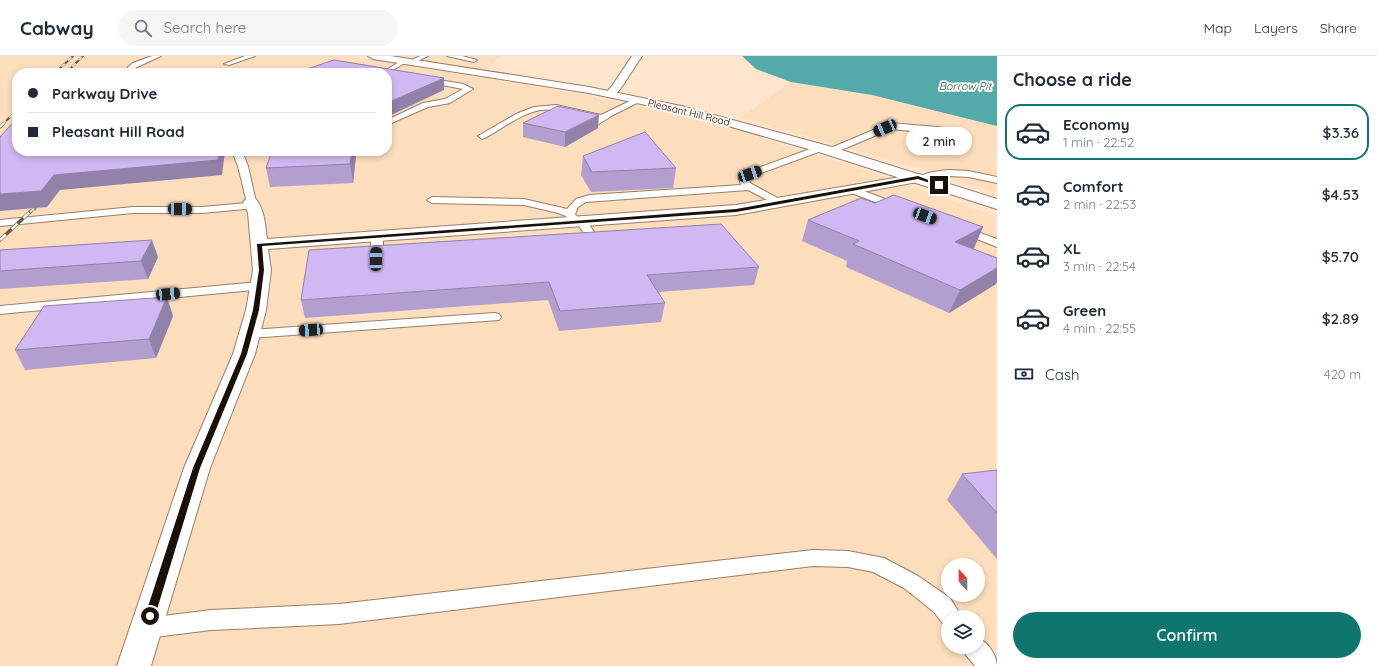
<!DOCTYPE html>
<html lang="en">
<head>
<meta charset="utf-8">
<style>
	body { margin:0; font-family:Quicksand,sans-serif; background:#f6f6f7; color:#1f2937; height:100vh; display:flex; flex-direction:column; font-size:15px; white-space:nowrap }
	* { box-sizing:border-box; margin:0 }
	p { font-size:13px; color:#747a83 }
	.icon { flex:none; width:22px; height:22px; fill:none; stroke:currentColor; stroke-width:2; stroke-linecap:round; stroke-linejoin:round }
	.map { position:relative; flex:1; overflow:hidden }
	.side { display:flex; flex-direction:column; background:#fff; width:380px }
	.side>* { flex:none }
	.top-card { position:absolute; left:12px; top:12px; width:380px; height:88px; border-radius:16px; box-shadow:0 2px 6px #0003; display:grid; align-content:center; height:88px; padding:0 16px; background:#fff }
	.needle { width:26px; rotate:339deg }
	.fabs { position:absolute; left:941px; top:502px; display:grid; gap:8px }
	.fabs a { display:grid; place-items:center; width:44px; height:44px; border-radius:50%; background:#fff; box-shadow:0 2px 6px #0003; font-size:20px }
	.end { position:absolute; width:18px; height:18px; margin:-9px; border:5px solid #191108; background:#fff; box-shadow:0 0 0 2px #fff }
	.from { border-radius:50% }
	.bubble { position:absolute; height:28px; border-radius:14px; background:#fff; box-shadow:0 2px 6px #0003; font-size:13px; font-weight:600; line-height:28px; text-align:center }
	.car { position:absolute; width:12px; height:24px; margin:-12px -6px; border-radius:5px; box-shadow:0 0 3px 1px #0007; background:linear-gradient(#222 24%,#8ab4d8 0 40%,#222 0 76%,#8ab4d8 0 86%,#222 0) }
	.top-card b { display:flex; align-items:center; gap:14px; height:38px; font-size:15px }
	.top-card b+b { border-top:1px solid #e0e1e3 }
	.top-card i { width:10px; height:10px; background:#1f2937 }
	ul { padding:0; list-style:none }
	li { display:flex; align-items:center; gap:12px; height:56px; margin:0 8px 6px; padding:0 8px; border:2px solid transparent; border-radius:16px }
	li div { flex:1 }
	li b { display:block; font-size:15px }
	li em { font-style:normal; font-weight:600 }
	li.active { border-color:#0f766e }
	li>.icon { width:36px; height:36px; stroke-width:1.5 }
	h2 { padding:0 16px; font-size:18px; line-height:48px }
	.pay { display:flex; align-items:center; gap:10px; height:44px; padding:0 16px; font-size:15px }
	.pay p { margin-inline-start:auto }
	.action { display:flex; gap:8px; margin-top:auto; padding:8px 16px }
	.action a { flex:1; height:46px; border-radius:24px; background:#0f766e; color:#fff; font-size:16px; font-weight:600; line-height:46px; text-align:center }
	header { display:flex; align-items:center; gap:24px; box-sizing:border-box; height:56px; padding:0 20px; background:#fff; border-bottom:1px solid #e0e1e3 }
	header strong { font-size:19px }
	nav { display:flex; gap:22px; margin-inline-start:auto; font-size:14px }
	.search { width:280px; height:36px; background:#f6f6f7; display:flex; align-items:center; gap:10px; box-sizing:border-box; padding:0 14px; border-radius:22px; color:#747a83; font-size:15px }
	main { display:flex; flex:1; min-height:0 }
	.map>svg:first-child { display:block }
	.built { fill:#fcddbc; fill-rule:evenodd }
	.water { fill:#53aaaa }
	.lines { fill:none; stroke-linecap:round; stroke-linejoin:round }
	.lane-casing { stroke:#967f67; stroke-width:2 }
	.street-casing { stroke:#967f67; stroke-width:2 }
	.secondary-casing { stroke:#967f67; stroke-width:2 }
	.lane { fill:#fff; fill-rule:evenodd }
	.street { fill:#fff; fill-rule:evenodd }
	.secondary { fill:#fff; fill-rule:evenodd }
	.rail-far2-casing { stroke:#685a4b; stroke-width:2 }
	.rail-far1-casing { stroke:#685a4b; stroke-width:3 }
	.rail-casing { stroke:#685a4b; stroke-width:3.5 }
	.rail-far2 { stroke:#fcf6f1; stroke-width:1.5; stroke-dasharray:4.5; stroke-linecap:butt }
	.rail-far1 { stroke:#fcf6f1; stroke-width:2; stroke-dasharray:5.5; stroke-linecap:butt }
	.rail { stroke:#fcf6f1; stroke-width:2.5; stroke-dasharray:8; stroke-linecap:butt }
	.wall { fill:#b39ed0 }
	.shaded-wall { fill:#9281a9 }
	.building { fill:#d0b8f2; stroke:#9281a9 }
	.route { fill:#191108 }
	.labels { text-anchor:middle; stroke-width:4; stroke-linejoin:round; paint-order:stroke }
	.far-street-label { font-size:10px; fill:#191108; stroke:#fcf6f1 }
	.far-water-label { font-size:11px; font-style:italic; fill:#165f60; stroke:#fcf6f1 }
</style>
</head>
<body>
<header>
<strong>Cabway</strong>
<div class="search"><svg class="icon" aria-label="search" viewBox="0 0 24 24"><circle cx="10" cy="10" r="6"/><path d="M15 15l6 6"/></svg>Search here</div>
<nav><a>Map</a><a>Layers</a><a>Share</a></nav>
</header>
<main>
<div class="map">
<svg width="997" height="610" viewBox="0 0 997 610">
	<rect width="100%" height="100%" fill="#ffe5cb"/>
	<!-- built -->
	<g class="built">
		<path d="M0,0H352L575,37L677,59L723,71L850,109L997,161V610H0ZM17,17H387V95H17ZM948,509H978V539H948ZM948,561H978V591H948Z"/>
		<polygon points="404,0 500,0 487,13"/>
		<polygon points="791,26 872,39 997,70 997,137 921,113 741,61"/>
	</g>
	<!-- water -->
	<polygon class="water" points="742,0 997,0 997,70 872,39 791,26 756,13"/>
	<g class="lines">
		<!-- lane casing -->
		<g class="lane-casing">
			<g id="lane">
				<path d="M152,0H161L135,12L141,17C135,17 130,18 128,11L133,7Z"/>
				<polygon points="245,0 255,0 229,9 224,8"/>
				<polygon points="420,0 428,0 413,7 408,6"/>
				<polygon points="447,0 462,0 477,4 474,6"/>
				<polygon points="403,4 408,5 393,14 404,18 404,20 400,20 384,15"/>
				<polygon points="421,21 463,28 473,33 450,47 428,51 387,69 387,64 423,47 445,43 463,33 421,25"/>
				<path d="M636,42H642L643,44L613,59L594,71L590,68L596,63C578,59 559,52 541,54C521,57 502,73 485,82L482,83L478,80L516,58L534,51L556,49L601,59Z"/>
				<path d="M890,67C900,68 960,72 963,75L959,78H942L891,73L834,97L831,98L826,95L828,93Z"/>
				<polygon points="821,89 826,92 824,94 753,120 749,123 750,127 783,145 784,147 783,149 779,150 748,134 586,146 578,151 575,158 579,164 586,164 603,189 601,191 593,191 577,167 570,167 566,160 558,157 524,149 432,147 427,144 432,141 524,143 567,153 576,143 589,139 741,129 739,122 747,116"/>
				<polygon points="232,95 242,95 248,110 256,146 255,147 258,150 257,152 202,157 133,157 0,170 0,164 133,151 202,151 247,147 238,110"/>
				<path d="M949,114L969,115L997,121V127L969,121L949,120L933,122L922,126L917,123C924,116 939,115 949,114Z"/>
				<polygon points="853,131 904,150 905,152 900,155 896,154 849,136 848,134 849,132"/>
				<polygon points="961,170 997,183 997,191 957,175 955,173 957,171"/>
				<polygon points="377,177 381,178 383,180 383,203 381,206 373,206 371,203 371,180 373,178"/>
				<polygon points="259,226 264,227 265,230 264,233 0,258 0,250"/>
				<polygon points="494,257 499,258 501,261 499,264 250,282 245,281 243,278 245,275 250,274"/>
				<polygon points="813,494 848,495 884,502 918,520 950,542 962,561 948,561 948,570 943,568 934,556 904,532 873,516 848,511 813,510 339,568 211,574 147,582 139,579 136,572 139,565 147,562 211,554 339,548"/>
				<path d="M978,582C988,586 997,600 997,610H975L966,599L962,591H978Z"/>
			</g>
		</g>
		<!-- street casing -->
		<g class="street-casing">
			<g id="street">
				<polygon points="632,0 642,0 621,32 614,40 606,40 605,38 612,30"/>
				<path d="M918,118L923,119L925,122L923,125L736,159L268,193L271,214L266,254L255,298L210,412L151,610H117L184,412L233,298L246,254L253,214L248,157L243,146L246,143L251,141L256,143C265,155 265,169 267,183L736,149Z"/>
			</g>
		</g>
		<!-- secondary casing -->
		<g class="secondary-casing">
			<polygon id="secondary" points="368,0 391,0 589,31 681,50 832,91 997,143 997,153 822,97 679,56 589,37 373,3"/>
		</g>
		<!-- lane -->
		<use href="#lane" class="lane"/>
		<!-- street -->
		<use href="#street" class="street"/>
		<!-- secondary -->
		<use href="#secondary" class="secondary"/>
		<!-- rail-far2 casing -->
		<g class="rail-far2-casing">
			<g id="rail-far2">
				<polyline points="55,17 73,0"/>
				<polyline points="66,17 83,0"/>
				<polyline points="3,68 17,54"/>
			</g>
		</g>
		<!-- rail-far1 casing -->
		<g class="rail-far1-casing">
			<g id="rail-far1">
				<polyline points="0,71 4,67"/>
				<polyline points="30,156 35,152"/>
			</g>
		</g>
		<!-- rail casing -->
		<g class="rail-casing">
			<polyline id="rail" points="0,184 31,155"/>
		</g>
		<!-- rail-far2 -->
		<use href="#rail-far2" class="rail-far2"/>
		<!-- rail-far1 -->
		<use href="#rail-far1" class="rail-far1"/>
		<!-- rail -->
		<use href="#rail" class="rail"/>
	</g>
	<!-- wall -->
	<g class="wall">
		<polygon points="523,67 598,72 565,91 523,81"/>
		<polygon points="356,100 353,127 270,131 266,112"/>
		<polygon points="583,100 676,112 673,132 591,136 581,119"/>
		<polygon points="875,147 983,171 974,192 973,193 997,202 997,226 996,228 949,257 846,211 847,205 802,185 808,164"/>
		<polygon points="0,194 158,201 148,223 0,233"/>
		<polygon points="759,211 754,229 658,236 665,247 661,266 559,275 548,244 305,262 301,244"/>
		<polygon points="173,260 156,302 25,314 15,294"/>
		<polygon points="997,414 997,503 947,444 962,418"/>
	</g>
	<!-- shaded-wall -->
	<g class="shaded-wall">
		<polygon points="444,22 444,34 387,61 387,47"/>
		<polygon points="599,59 598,72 565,91 565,76"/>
		<polygon points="220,95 225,95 222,119 60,134 47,151 0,155 0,138 54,119"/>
		<polygon points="352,95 355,95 356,100 353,127 350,108"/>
		<polygon points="983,171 974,192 945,208 955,186"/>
		<polygon points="152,184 158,201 148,223 141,205"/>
		<polygon points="997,212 997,226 996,228 949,257 960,234"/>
		<polygon points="167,241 173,260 156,302 149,283"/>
	</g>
	<!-- building -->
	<g class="building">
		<polygon points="334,4 444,22 387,47 387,17 295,17"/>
		<polygon points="558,50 599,59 565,76 523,67"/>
		<polygon points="17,62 17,95 220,95 218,104 54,119 41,135 0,138 0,81"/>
		<polygon points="645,76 676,112 592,116 583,100"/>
		<polygon points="272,95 352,95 350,108 266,112"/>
		<polygon points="894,139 983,171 955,186 997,202 997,212 960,234 853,188 859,185 808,164 861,142 875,147"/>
		<polygon points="721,168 759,211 647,219 665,247 560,255 549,226 301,244 309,194"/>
		<polygon points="152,184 141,205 0,215 0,194"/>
		<polygon points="167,241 149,283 15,294 44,250"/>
		<polygon points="997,414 997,457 962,418"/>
	</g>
	<!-- route -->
	<polygon class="route" points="918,120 941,129 939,130 918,123 736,156 262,190 264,214 259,254 247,298 200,412 155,560 153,563 150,564 147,563 145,560 193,412 241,298 253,254 259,214 257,188 736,153"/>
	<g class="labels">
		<!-- far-street labels -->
		<g class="far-street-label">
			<text transform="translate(689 56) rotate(14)" y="4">Pleasant Hill Road</text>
		</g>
		<!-- far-water labels -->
		<g class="far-water-label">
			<text x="965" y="34">Borrow Pit</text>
		</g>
	</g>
</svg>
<div class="fabs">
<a><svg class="needle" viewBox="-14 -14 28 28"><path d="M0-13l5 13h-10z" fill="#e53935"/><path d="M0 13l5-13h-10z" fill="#747a83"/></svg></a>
<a><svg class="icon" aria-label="layers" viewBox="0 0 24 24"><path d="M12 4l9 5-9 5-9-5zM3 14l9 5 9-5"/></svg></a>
</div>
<i class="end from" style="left:150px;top:560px"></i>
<i class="end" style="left:939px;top:129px"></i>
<div class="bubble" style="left:906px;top:71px;width:66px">2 min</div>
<i class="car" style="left:885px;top:72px;rotate:246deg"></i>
<i class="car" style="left:750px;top:118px;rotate:71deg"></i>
<i class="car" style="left:180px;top:153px;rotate:91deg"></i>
<i class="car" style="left:925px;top:160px;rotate:110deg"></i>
<i class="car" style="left:376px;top:203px;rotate:1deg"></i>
<i class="car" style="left:168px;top:238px;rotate:85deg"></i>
<i class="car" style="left:311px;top:274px;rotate:266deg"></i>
<div class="top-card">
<b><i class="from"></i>Parkway Drive</b>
<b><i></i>Pleasant Hill Road</b>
</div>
</div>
<section class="side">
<h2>Choose a ride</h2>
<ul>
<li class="active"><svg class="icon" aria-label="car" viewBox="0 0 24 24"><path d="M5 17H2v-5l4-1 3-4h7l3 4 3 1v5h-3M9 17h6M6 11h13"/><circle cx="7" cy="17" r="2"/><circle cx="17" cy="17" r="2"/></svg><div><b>Economy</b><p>1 min · 22:52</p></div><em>$3.36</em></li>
<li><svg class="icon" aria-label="car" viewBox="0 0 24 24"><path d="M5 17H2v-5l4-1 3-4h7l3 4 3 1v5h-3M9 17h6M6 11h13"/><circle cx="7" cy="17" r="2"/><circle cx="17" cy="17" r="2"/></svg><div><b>Comfort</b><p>2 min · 22:53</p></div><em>$4.53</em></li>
<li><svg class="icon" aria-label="car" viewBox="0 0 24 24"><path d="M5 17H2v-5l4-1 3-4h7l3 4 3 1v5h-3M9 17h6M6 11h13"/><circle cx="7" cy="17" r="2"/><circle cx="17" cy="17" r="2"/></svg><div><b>XL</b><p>3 min · 22:54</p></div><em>$5.70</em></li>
<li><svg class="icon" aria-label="car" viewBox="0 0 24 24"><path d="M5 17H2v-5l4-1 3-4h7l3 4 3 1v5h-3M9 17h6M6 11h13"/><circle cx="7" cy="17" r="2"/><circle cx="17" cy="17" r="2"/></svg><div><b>Green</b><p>4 min · 22:55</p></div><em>$2.89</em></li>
</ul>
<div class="pay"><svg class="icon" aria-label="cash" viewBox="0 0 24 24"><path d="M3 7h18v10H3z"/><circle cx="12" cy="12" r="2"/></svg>Cash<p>420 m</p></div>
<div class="action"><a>Confirm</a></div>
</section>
</main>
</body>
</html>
